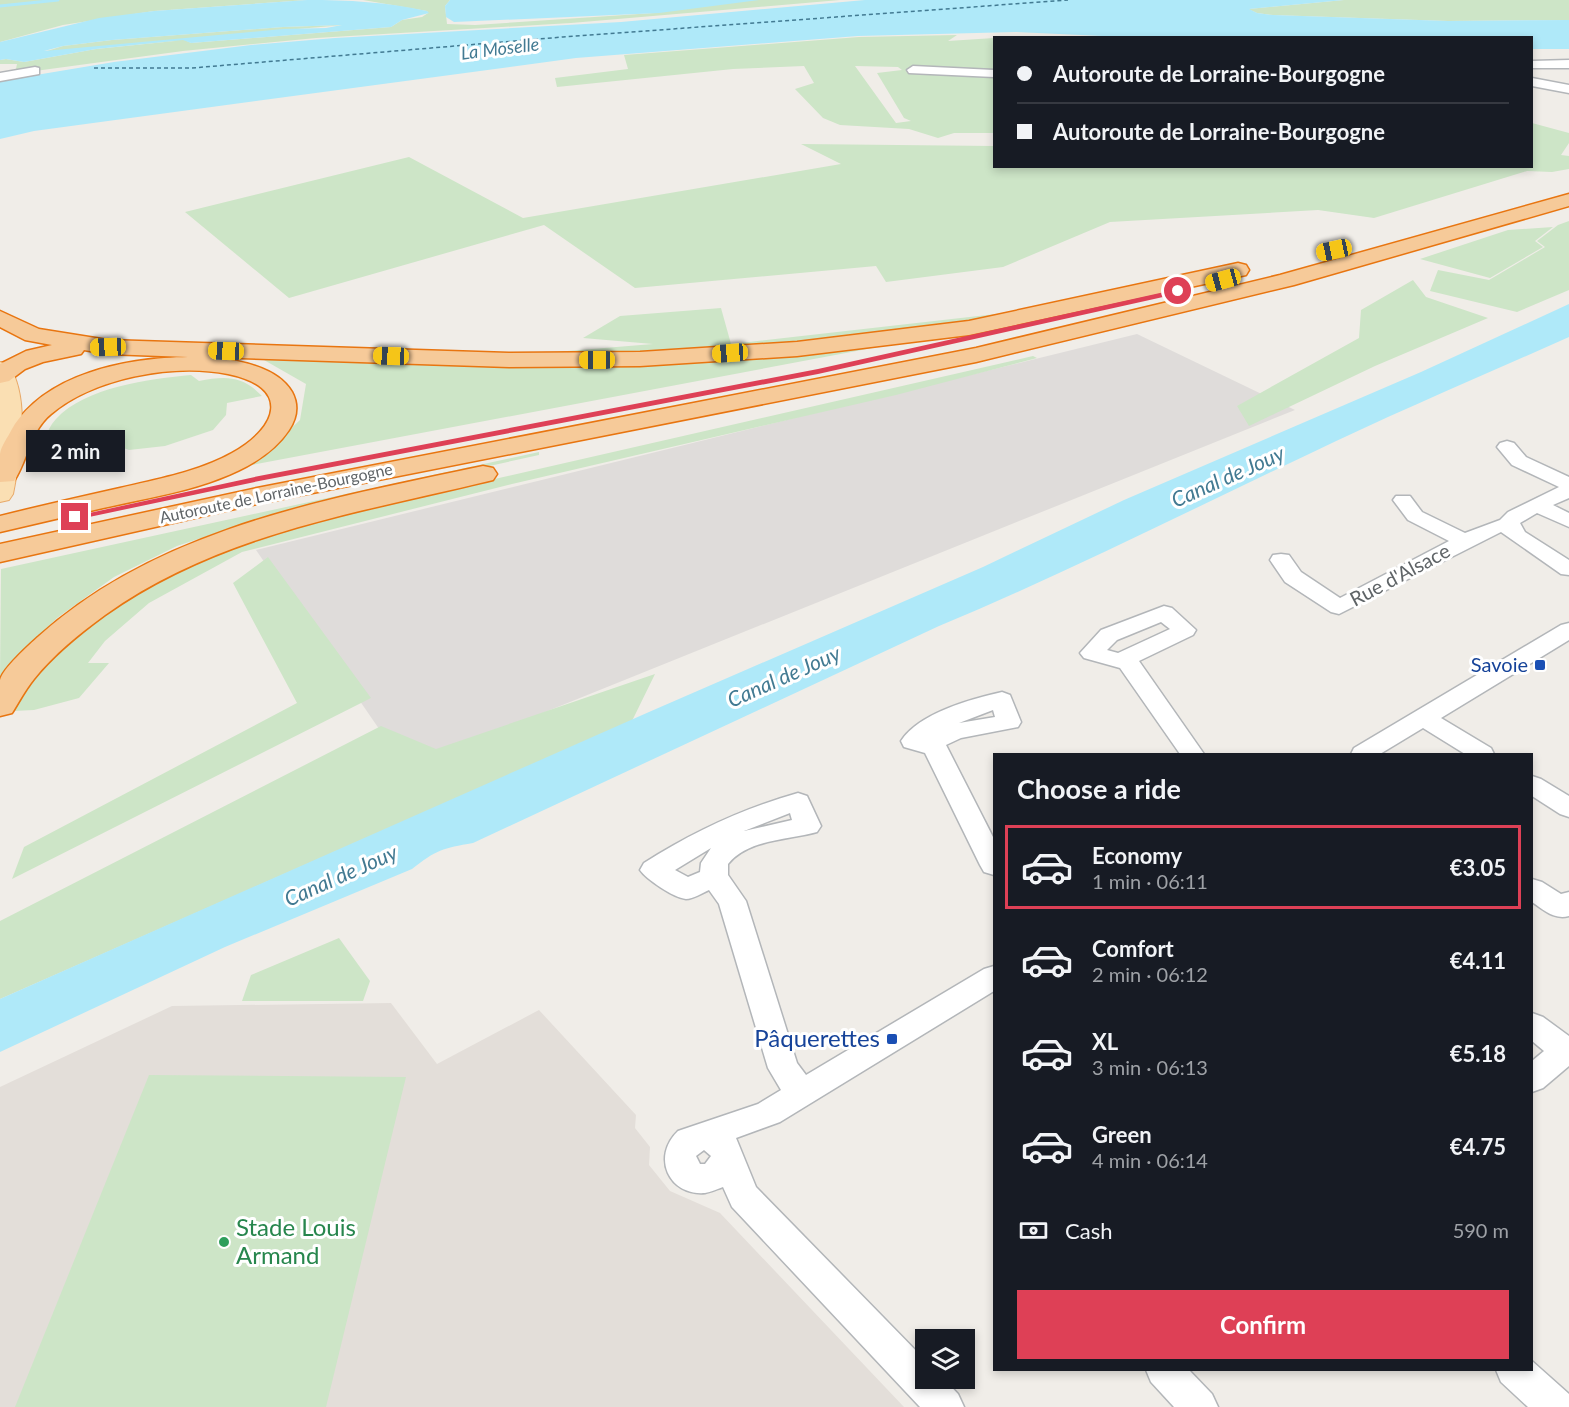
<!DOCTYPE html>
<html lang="en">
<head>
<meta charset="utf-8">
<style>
	body { margin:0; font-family:Lato,sans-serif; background:#20242c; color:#f1f3f6; height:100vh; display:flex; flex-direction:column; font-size:22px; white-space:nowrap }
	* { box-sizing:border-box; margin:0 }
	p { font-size:20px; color:#9ea1a6 }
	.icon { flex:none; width:33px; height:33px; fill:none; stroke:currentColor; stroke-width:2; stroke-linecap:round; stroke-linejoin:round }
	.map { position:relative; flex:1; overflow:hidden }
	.sheet { position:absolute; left:993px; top:753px; width:540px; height:618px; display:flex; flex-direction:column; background:#171b24; border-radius:0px; box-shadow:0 3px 9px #0003 }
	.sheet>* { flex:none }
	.banner { position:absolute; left:993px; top:36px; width:540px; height:132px; border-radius:0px; box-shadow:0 3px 9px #0003; display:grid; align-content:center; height:132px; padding:0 24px; background:#171b24 }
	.buttons { position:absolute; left:915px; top:1329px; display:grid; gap:12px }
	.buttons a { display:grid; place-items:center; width:60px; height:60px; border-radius:0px; background:#171b24; box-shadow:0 3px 9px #0003; font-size:30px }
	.end { position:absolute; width:27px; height:27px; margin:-14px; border:8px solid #de4056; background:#fff; box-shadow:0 0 0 3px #fff }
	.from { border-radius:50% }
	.bubble { position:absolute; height:42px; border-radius:0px; background:#171b24; box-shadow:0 3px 9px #0003; font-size:20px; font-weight:700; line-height:42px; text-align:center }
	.car { position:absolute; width:18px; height:36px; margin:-18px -9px; border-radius:8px; box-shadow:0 0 4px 2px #0007; background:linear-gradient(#f5c518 24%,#345 0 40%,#f5c518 0 76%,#345 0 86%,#f5c518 0) }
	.banner b { display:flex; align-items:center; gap:21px; height:57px; font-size:22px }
	.banner b+b { border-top:2px solid #363941 }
	.banner i { width:15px; height:15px; background:#f1f3f6 }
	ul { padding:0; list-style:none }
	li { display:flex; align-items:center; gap:18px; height:84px; margin:0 12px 9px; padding:0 12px; border:3px solid transparent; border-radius:0px }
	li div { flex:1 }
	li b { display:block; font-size:22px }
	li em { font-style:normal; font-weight:700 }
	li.current { border-color:#de4056 }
	li>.icon { width:54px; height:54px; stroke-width:1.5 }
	h2 { padding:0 24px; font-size:27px; line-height:72px }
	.pay { display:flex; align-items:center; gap:15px; height:66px; padding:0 24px; font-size:22px }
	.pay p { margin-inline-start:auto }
	.action { display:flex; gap:12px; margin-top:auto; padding:12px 24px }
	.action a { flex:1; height:69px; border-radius:0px; background:#de4056; color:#fff; font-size:24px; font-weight:700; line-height:69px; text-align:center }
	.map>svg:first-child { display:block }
	.industrial { fill:#dfdcda }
	.education { fill:#e3ded9 }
	.green { fill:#cde5c7; fill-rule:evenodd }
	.water { fill:#afe9f9; fill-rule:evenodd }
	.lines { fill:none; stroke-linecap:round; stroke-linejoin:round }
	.stream { stroke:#afe9f9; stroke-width:3 }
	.ferry { stroke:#427a92; stroke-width:1.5; stroke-dasharray:4 3; stroke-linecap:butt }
	.minor-casing { stroke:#b3b6b9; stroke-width:3 }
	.major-casing { stroke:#e8a969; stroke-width:2 }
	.highway-casing { stroke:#e87510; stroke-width:3 }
	.minor { fill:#fff; fill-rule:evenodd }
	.major { fill:#fadfb3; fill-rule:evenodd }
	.highway { fill:#f6ca99; fill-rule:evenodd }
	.route { fill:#de4056 }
	.transit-dot { fill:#1a4fb4; stroke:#fff; stroke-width:2 }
	.leisure-dot { fill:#2e9e5b; stroke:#fff; stroke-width:2 }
	.labels { text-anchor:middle; stroke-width:6; stroke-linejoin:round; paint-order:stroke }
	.far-street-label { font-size:16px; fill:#5f6467; stroke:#fff }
	.far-water-label { font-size:18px; font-style:italic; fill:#427a92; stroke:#fff }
	.street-label { font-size:20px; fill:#5f6467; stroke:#fff }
	.transit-label { font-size:20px; fill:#164399; stroke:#fff; text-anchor:end }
	.water-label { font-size:21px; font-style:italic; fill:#427a92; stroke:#fff }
	.near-transit-label { font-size:24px; fill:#164399; stroke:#fff; text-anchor:end }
	.near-leisure-label { font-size:24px; fill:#27864d; stroke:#fff; text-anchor:start }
</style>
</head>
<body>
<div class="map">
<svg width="1569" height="1407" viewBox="0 0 1569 1407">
	<rect width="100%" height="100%" fill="#f0ede8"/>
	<!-- industrial -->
	<polygon class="industrial" points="1137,334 1295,410 406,768 256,550"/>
	<!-- education -->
	<polygon class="education" points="391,1003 437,1064 539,1010 636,1115 635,1128 650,1147 649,1165 670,1191 720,1213 904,1407 0,1407 0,1087 172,1006"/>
	<!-- green -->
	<g class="green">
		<polygon points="0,0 307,0 154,11 63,25 0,42"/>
		<polygon points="363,0 450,0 445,6 447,24 475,25 654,13 724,0 840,0 571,23 316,38 183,51 35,71 20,72 16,69 17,64 0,64 0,60 6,59 24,62 96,49 175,41 44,52 63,46 112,40 283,27 344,25 183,39 191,43 391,27 402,20 422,17 428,13 427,11"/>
		<polygon points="1344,0 1569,0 1569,20 1448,21 1273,15 1257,13 1248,9"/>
		<path d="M957,35L948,41L994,38V133H954L938,138L909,129L840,125L823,118L795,89L814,83L804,66L733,69L557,87L555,78L628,69L624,55L859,37ZM855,66L898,67L902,70L877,73L904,118L911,121L896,123Z"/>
		<polygon points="1532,123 1569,133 1569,143 1561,155 1569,156 1569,169 1552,172 1527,171 1374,218 1318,210 1110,222 1003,267 886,282 876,266 635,288 544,225 289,298 185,212 409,157 523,218 841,164 801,144 994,146 994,166 1532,166"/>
		<polygon points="1569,221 1569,290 1517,312 1430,291 1438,270 1489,280 1545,247 1537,241 1558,225"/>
		<polygon points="1553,227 1535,241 1543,247 1490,278 1420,259 1508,230"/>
		<polygon points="1413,280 1426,297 1488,318 1375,366 1249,426 1237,406 1359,338 1361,310"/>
		<path d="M721,308L731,344L1023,311C898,337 766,353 638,355C607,355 575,354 543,353L653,344L583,338L620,316Z"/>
		<polygon points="883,346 252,465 300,420 306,384 264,360 639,367"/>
		<polygon points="1033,356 1037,358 896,395 512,484 242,552 149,603 105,641 88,663 109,663 79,698 34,710 14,711 27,683 88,623 187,562 315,520"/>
		<path d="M191,375L199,381C225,376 242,375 262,396L227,403L226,415L213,430L165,446L129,450L112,444L92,453L42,462C43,448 45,430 56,419C85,387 150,379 191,375Z"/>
		<polygon points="539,452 539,455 276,513 177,546 114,577 57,618 0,676 1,569"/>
		<polygon points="268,557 371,698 12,879 24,847 297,703 233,583"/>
		<polygon points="655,674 632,721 0,999 0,921 381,726 436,749"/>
		<polygon points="339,938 370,981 363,1001 242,1001 251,975"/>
		<polygon points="149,1075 406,1077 326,1407 15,1407"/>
	</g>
	<!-- water -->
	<g class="water">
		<path d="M307,0C348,0 387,2 427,11L429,13L402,20L391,27L191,43L183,40L96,49L24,62L6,59L0,60V42L99,18L154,11ZM342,25L326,28L283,29L44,51L63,46L112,40L283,27Z"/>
		<polygon points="450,0 759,0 659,13 454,22 446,17 445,6"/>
		<polygon points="865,0 1344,0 1249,9 1257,13 1273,15 1448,21 1569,20 1569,49 1532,49 1532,38 1145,38 1016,32 858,36 576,58 34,131 0,139 0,81 114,62 251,45 335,38 621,22"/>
		<path d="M1569,304V337C1482,376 1394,413 1309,454C1186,512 1064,574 939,626L473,843C443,848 436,850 412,869L225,947L0,1052V999L649,712L983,567L1124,500L1421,372Z"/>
	</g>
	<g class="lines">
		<!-- stream -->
		<polyline class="stream" points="0,6 58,0"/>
		<!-- ferry -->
		<polyline class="ferry" points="94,68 192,68 563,37 1068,0"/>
		<!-- minor casing -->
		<g class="minor-casing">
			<g id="minor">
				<polygon points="1569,60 1569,68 1532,68 1532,61"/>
				<polygon points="913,66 994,70 994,77 909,73 907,70"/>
				<polygon points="35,67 39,68 39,74 0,81 0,73"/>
				<polygon points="1532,78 1569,85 1569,93 1532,86"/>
				<polygon points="1507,441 1514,443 1526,457 1569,477 1569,498 1553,505 1569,513 1569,527 1537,513 1520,523 1525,532 1569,560 1569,575 1561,574 1501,532 1339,614 1331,612 1285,582 1270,560 1273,555 1281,554 1289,555 1301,572 1340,598 1449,541 1408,520 1393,500 1396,496 1410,496 1422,512 1465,533 1500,520 1508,512 1559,487 1512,465 1497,447 1500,443"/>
				<path d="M1164,606L1172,608L1196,630L1193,635L1139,661L1204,754H1180L1120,668L1084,658L1080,653L1101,630ZM1161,622L1170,629L1118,653L1107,650L1117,640Z"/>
				<polygon points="1569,623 1569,640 1441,718 1491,748 1494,754 1465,754 1423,728 1380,754 1351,754 1354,748 1561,625"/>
				<path d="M1002,692L1010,695L1021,722L1018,727L961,738L946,745L994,839V875L984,872L980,865L925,753L904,747L901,741C919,713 971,699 1002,692ZM993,710L995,717L959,723Z"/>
				<polygon points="1532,776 1541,779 1569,796 1569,817 1560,814 1532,796"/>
				<path d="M798,793L807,796L821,826L817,832C789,840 748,839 728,864V875L746,901L797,1063L806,1075L984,969L994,966V991L780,1122L736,1138L756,1187L926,1361V1378H943L958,1394L964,1407H920L732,1207L723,1187C717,1189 711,1192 705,1193C669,1196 651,1157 678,1131L758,1104L781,1090L768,1068L719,904L709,890C702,893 693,899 686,899C674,898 646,879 640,870L644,863C693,832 742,809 798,793ZM790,813L792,820L744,831ZM711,848L701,863L700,872L688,877L675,870ZM704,1150L711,1156L705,1164H700L696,1156Z"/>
				<path d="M1532,879L1542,882L1561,894L1569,892V916C1554,920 1544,910 1532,902Z"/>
				<polygon points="1532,1013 1543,1017 1569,1036 1569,1066 1543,1088 1532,1092 1532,1061 1544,1051 1532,1041"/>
				<polygon points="1532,1361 1569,1394 1569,1407 1528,1407 1501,1382 1496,1370 1532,1370"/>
				<polygon points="1146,1370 1189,1370 1212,1394 1218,1407 1174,1407 1151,1382"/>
			</g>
		</g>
		<!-- major casing -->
		<g class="major-casing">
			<path id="major" d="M0,362L8,364C31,397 20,458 13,494L9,500L0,502Z"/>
		</g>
		<!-- highway casing -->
		<g class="highway-casing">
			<g id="highway">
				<polygon points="1569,194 1569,206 1294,285 976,362 257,504 0,562 0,544 257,488 976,348 1280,275"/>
				<path d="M1238,263L1246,265L1249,270L1246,275L969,335L797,356L640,366L509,367L210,357C236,360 277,366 292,392C299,405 297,418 289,430C254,483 160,495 103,508C68,516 34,524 0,532V516C40,506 80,497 120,488C157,479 198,472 232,453C279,427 291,387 228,374C173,363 94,378 51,414C30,431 28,460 14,481L0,482C0,473 0,463 0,454C1,446 8,437 12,429C46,373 127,358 188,357L108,354L84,350L81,354L43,362L25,369L9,381L0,383V364L26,351L52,345L25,340L0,327V311L39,329L108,340L509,353L640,352L797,342L969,321Z"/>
				<path d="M483,466L493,468L497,474L493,480C358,513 220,533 105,615C79,634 54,654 34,679C25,690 19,702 12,713L0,716C0,706 0,691 0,680C3,668 29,645 39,636C160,527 329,499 483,466Z"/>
			</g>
		</g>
		<!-- minor -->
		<use href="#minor" class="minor"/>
		<!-- major -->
		<use href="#major" class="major"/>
		<!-- highway -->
		<use href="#highway" class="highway"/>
	</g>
	<!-- route -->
	<polygon class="route" points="1178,289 1181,293 818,374 259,481 75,520 71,517 259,476 818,369"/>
	<!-- markers -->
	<g class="transit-dot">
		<rect x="1534" y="659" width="12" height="12" rx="3"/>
		<rect x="886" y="1033" width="12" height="12" rx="3"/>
	</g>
	<circle class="leisure-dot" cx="224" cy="1242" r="6"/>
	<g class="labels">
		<!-- far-street labels -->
		<g class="far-street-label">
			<text transform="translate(276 493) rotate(-12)" y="6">Autoroute de Lorraine-Bourgogne</text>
		</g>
		<!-- far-water labels -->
		<g class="far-water-label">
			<text transform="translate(500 49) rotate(-7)" y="6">La Moselle</text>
		</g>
		<!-- street labels -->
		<g class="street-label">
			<text transform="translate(1400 575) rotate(-28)" y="7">Rue d'Alsace</text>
		</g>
		<!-- transit labels -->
		<g class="transit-label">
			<text x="1528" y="672">Savoie</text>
		</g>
		<!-- water labels -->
		<g class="water-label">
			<text transform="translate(1228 477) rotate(-24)" y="7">Canal de Jouy</text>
			<text transform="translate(784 677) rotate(-24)" y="7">Canal de Jouy</text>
			<text transform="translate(341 876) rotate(-24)" y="7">Canal de Jouy</text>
		</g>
		<!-- near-transit labels -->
		<g class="near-transit-label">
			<text x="880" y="1047">Pâquerettes</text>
		</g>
		<!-- near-leisure labels -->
		<g class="near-leisure-label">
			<text x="236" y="1236">Stade Louis<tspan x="236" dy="28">Armand</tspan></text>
		</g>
	</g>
</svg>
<div class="buttons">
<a><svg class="icon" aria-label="layers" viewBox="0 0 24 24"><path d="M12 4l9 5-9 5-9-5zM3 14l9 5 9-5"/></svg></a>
</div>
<i class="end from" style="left:1178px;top:291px"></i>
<i class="end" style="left:75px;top:517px"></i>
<div class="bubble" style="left:26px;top:430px;width:99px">2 min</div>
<i class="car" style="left:1334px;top:250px;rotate:258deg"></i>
<i class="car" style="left:1223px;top:280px;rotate:255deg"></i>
<i class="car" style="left:108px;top:347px;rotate:268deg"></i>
<i class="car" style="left:226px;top:351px;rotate:272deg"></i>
<i class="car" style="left:730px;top:353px;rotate:266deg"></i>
<i class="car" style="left:391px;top:356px;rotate:272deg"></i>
<i class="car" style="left:597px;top:360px;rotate:270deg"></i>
<div class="banner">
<b><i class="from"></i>Autoroute de Lorraine-Bourgogne</b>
<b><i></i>Autoroute de Lorraine-Bourgogne</b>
</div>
<section class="sheet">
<h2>Choose a ride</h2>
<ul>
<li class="current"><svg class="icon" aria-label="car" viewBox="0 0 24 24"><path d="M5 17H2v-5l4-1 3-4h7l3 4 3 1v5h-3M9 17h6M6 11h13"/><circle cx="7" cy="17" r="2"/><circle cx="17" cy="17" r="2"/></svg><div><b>Economy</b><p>1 min · 06:11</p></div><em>€3.05</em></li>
<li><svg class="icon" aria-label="car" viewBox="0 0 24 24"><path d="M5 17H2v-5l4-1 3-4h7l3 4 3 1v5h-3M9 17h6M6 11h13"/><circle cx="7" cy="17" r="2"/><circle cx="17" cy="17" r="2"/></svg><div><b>Comfort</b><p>2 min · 06:12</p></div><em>€4.11</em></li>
<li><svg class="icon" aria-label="car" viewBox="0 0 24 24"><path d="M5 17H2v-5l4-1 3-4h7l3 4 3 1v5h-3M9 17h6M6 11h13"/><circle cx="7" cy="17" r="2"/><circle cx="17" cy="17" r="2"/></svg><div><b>XL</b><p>3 min · 06:13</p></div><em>€5.18</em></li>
<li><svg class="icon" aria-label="car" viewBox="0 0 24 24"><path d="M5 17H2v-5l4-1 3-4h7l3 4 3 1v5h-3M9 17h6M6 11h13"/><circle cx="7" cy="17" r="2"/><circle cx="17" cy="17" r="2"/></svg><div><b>Green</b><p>4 min · 06:14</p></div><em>€4.75</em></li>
</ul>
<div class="pay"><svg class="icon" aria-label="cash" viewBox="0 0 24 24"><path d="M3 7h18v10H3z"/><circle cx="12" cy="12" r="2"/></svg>Cash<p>590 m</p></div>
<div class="action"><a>Confirm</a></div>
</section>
</div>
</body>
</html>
